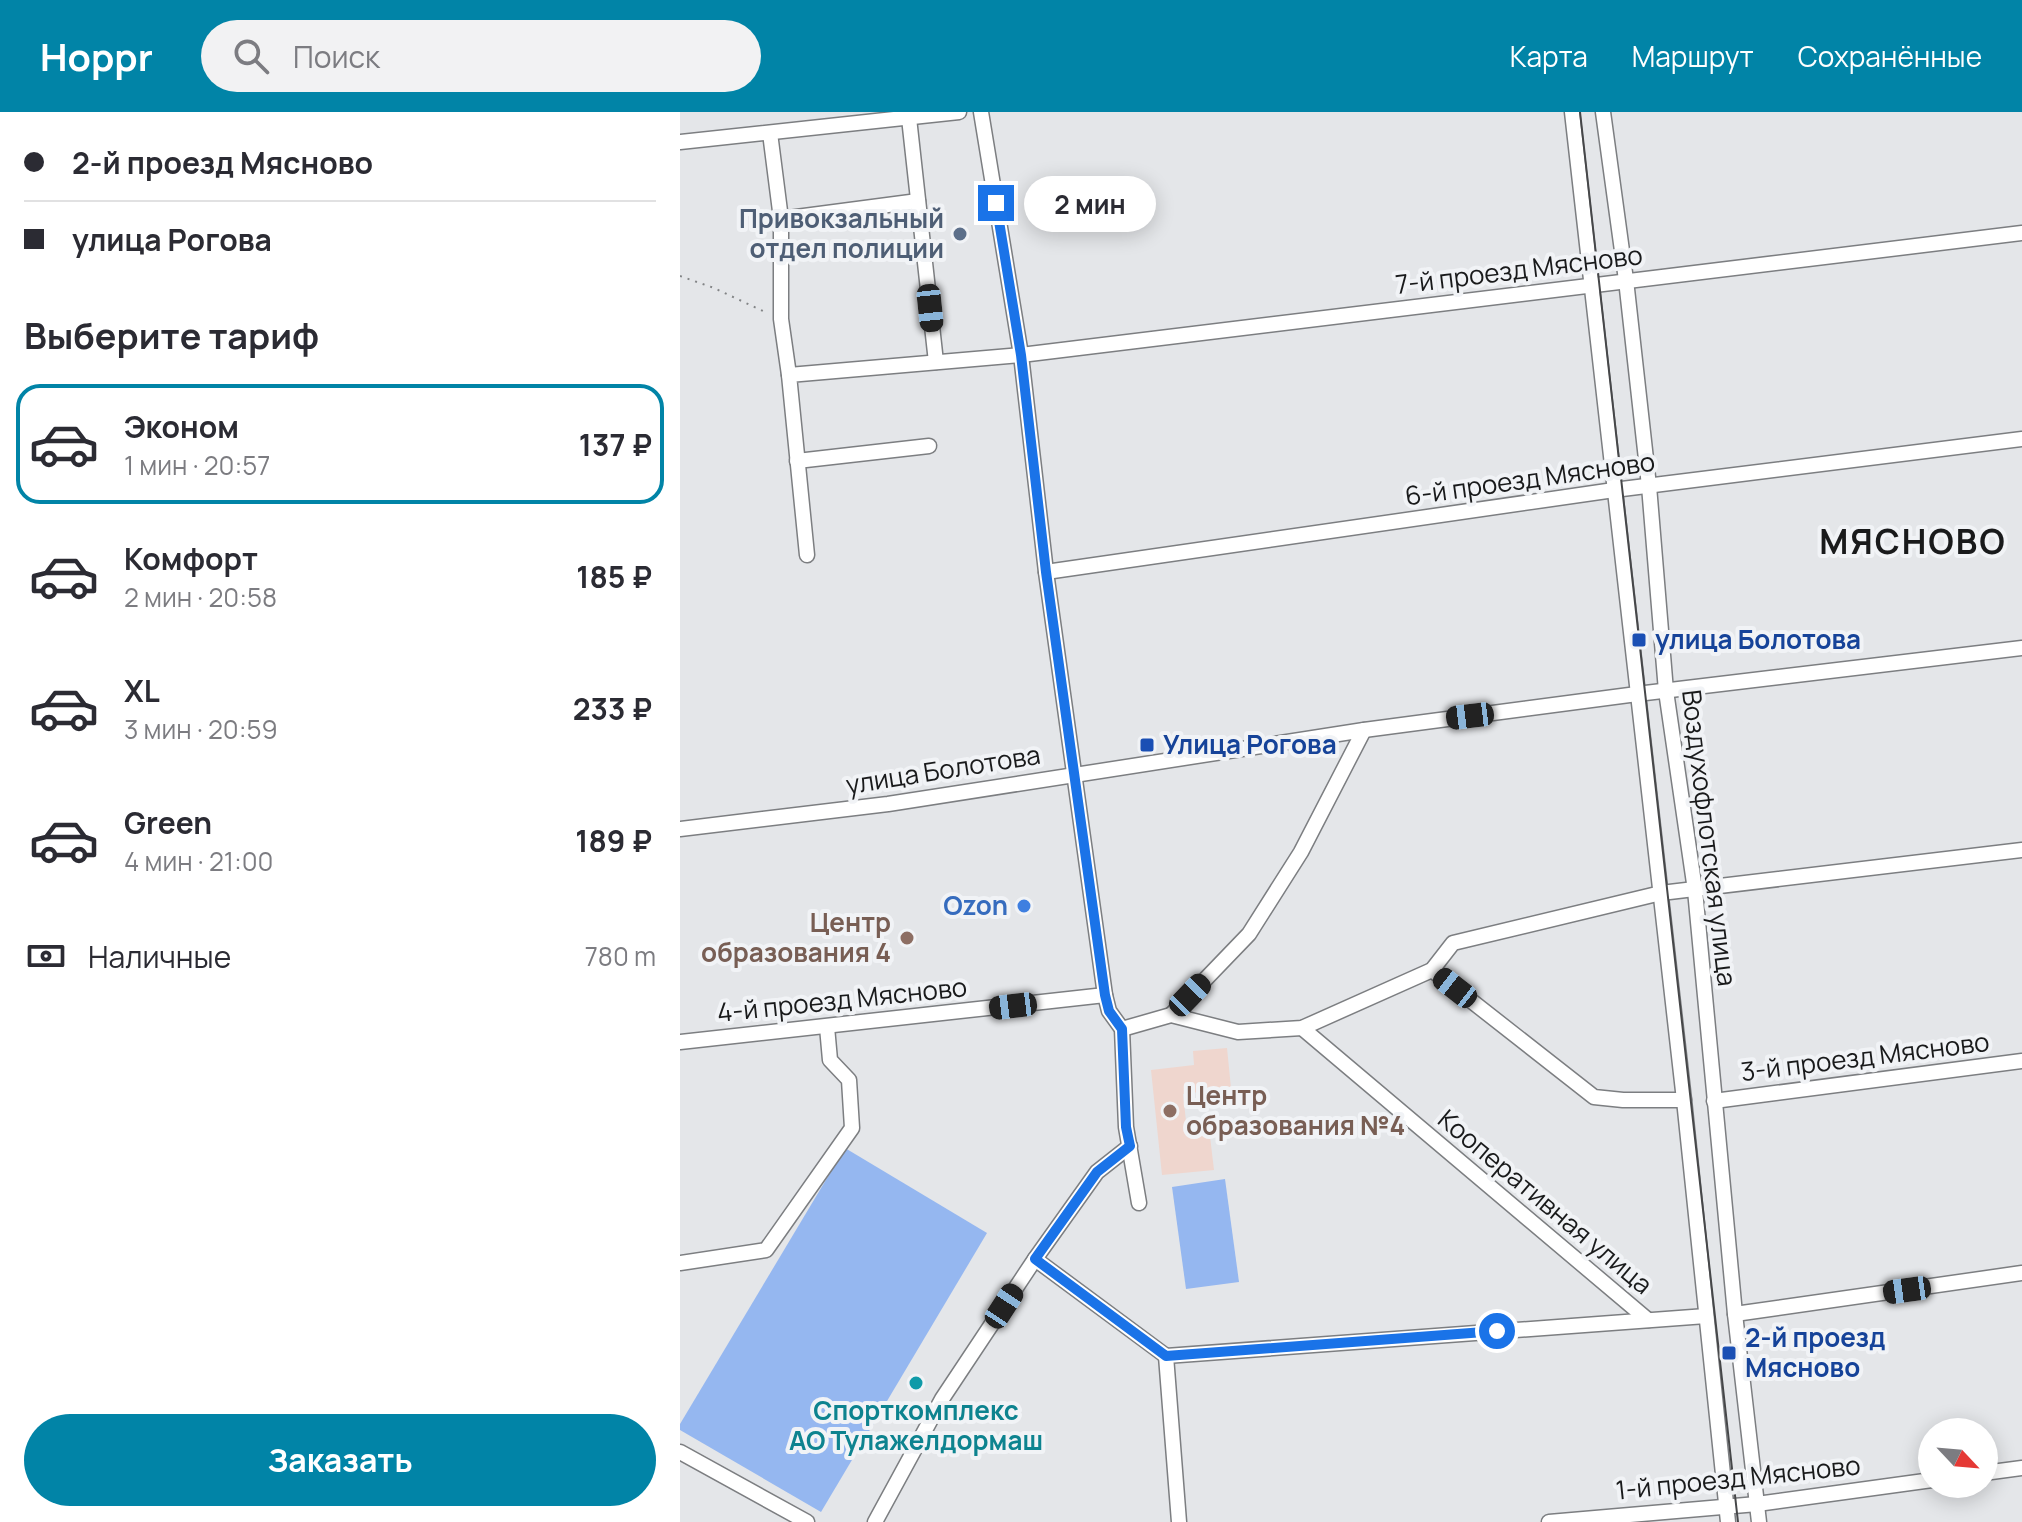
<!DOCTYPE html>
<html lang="ru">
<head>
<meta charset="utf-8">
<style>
	body { margin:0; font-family:Manrope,sans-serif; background:#f2f2f3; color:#2b2b33; height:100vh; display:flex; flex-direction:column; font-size:30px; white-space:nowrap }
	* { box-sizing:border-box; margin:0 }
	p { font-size:26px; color:#7c7c81 }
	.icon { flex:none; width:44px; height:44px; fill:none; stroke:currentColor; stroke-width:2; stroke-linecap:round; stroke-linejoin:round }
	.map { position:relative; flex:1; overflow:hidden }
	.sheet { display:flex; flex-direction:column; background:#fff; width:680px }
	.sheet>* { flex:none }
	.hud { display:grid; align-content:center; height:176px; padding:0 24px; background:#fff }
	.needle { width:52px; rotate:116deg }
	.fabs { position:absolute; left:1238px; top:1306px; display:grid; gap:16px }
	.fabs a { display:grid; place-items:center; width:80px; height:80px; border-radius:50%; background:#fff; box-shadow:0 4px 20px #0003; font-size:40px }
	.end { position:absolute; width:36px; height:36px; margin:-18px; border:10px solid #1a73e8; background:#fff; box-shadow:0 0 0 4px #fff }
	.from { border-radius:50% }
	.bubble { position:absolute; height:56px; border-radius:28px; background:#fff; box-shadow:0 4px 20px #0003; font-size:26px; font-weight:700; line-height:56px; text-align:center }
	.car { position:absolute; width:24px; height:48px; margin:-24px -12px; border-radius:10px; box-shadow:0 0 6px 2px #0007; background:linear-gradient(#222 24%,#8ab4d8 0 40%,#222 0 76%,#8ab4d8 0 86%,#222 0) }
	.hud b { display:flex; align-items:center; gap:28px; height:76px; font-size:30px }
	.hud b+b { border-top:2px solid #e1e1e2 }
	.hud i { width:20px; height:20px; background:#2b2b33 }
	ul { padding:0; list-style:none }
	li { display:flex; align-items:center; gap:24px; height:120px; margin:0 16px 12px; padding:0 8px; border:4px solid transparent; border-radius:24px }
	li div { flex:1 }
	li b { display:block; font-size:30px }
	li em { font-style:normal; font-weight:700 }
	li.selected { border-color:#0184a7 }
	li>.icon { width:72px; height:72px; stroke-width:1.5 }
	h2 { padding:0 24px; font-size:36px; line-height:96px }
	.pay { display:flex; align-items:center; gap:20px; height:88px; padding:0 24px; font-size:30px }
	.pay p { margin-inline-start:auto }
	.cta { display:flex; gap:16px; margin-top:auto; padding:16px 24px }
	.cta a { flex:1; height:92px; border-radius:48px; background:#0184a7; color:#fff; font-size:32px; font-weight:700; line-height:92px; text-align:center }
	header { display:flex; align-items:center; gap:48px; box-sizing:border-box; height:112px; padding:0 40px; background:#0184a7; color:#fff }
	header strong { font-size:38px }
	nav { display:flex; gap:44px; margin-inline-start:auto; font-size:28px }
	.search { width:560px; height:72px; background:#f2f2f3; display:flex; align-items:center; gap:20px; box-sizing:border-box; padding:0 28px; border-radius:44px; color:#7c7c81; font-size:30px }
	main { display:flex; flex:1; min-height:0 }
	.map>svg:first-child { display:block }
	.education { fill:#efd6ce }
	.pitch { fill:#95b7f0 }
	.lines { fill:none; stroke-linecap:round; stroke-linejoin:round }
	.minor-casing { stroke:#7c7e81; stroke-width:17 }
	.path { stroke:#828486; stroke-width:2; stroke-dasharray:2 6; stroke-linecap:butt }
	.minor { stroke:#fff; stroke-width:14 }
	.tram { stroke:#464749; stroke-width:2 }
	.route { stroke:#1a73e8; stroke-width:10 }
	.service-dot { fill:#5c6f8a; stroke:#f1f3f6; stroke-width:3 }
	.transit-dot { fill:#1a4fb4; stroke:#f1f3f6; stroke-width:3 }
	.shop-dot { fill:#3f7fe0; stroke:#f1f3f6; stroke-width:3 }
	.education-dot { fill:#8d6e63; stroke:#f1f3f6; stroke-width:3 }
	.culture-dot { fill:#0f9aa8; stroke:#f1f3f6; stroke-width:3 }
	.labels { text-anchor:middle; stroke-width:8; stroke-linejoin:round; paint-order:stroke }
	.service-label { font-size:26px; font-weight:bold; fill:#4e5e75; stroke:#f1f3f6; text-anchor:end }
	.street-label { font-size:26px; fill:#191a1b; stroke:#f1f3f6 }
	.transit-label { font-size:26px; font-weight:bold; fill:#164399; stroke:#f1f3f6; text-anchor:start }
	.shop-label { font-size:26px; font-weight:bold; fill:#366cbe; stroke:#f1f3f6; text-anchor:end }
	.education-label { font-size:26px; font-weight:bold; fill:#785e54; stroke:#f1f3f6; text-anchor:end }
	.culture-label { font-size:26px; font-weight:bold; fill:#0d838f; stroke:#f1f3f6 }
	.district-label { font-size:34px; font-weight:bold; letter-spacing:2px; fill:#191a1b; stroke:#f1f3f6 }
</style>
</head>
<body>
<header>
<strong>Hoppr</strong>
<div class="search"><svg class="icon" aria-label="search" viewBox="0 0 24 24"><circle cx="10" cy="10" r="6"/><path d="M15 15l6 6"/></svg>Поиск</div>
<nav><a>Карта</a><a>Маршрут</a><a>Сохранённые</a></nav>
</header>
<main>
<section class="sheet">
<div class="hud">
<b><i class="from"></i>2-й проезд Мясново</b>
<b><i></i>улица Рогова</b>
</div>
<h2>Выберите тариф</h2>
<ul>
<li class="selected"><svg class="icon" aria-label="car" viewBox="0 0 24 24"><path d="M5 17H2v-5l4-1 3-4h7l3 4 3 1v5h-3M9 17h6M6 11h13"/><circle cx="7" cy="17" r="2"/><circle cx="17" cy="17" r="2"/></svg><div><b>Эконом</b><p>1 мин · 20:57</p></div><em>137 ₽</em></li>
<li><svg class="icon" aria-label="car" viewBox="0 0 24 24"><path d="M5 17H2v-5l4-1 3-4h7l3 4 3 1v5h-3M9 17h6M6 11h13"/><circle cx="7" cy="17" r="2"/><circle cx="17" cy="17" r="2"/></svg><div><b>Комфорт</b><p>2 мин · 20:58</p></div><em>185 ₽</em></li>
<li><svg class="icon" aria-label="car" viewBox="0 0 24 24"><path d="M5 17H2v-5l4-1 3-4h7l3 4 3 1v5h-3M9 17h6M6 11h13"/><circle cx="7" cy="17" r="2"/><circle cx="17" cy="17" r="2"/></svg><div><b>XL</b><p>3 мин · 20:59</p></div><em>233 ₽</em></li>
<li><svg class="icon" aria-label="car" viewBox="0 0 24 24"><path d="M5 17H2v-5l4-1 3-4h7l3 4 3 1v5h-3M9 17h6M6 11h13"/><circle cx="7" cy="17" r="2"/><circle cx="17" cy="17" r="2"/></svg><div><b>Green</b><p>4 мин · 21:00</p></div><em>189 ₽</em></li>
</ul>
<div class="pay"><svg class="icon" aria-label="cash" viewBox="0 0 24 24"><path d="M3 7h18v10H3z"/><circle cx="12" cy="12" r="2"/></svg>Наличные<p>780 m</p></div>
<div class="cta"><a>Заказать</a></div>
</section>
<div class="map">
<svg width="1342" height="1410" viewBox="0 0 1342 1410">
	<rect width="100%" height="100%" fill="#e4e6e9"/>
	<!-- education -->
	<polygon class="education" points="547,936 551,976 503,982 507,1018 529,1016 534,1058 482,1063 471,958 514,953 513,939"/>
	<!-- pitch -->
	<g class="pitch">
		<polygon points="165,1036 307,1121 141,1400 0,1318 0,1312"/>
		<polygon points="545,1067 559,1170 506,1177 492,1075"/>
	</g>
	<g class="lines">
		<!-- minor casing -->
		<g class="minor-casing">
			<g id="minor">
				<polyline points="301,0 341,243 366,460 425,883 429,899 442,917 446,1015 459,1091"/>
				<polyline points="892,0 1004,988 1048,1410"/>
				<polyline points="923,0 946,168 969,374 986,579 1015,778 1055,1202 1079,1410"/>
				<polyline points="229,6 256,250"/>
				<polyline points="90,21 101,107 238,89"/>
				<polyline points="0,30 279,0"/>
				<polyline points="101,107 101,207 109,263"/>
				<polyline points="117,349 249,334"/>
				<polyline points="127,443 109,263 341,243 1342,121"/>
				<polyline points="366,460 934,378 1342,327"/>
				<polyline points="0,717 208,692 684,618 957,582 1342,536"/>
				<polyline points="752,858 914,985 943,988 1004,988"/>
				<polyline points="491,903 569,822 621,740 684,618"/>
				<polyline points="622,916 968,1208"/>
				<polyline points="442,917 491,903 558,920 622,916 752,858 773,831 981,781 1342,738"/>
				<polyline points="0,930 425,883"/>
				<polyline points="1034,989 1342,949"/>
				<polyline points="355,1147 486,1244"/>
				<polyline points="0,1151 86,1138 172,1016 169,968 150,948 147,915"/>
				<polyline points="1055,1202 1342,1161"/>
				<polyline points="486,1244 1026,1204"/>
				<polyline points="486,1244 499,1410"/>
				<polyline points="0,1340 127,1410"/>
				<polyline points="1304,1361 1342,1356"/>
				<polyline points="195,1410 262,1287 355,1147 417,1060 450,1034"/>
				<polyline points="869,1410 1077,1392 1252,1368"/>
			</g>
		</g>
		<!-- path -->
		<polyline class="path" points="0,164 34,176 85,200"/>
		<!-- minor -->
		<use href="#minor" class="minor"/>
		<!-- tram -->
		<polyline class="tram" points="900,0 1058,1410"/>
	</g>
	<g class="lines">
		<!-- route -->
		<polyline class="route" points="316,91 341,243 366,460 425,883 429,899 442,917 446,1015 450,1034 417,1060 355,1147 486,1244 817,1219"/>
	</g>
	<!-- markers -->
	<circle class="service-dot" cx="280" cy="122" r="8"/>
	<g class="transit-dot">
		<rect x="951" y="520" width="16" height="16" rx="4"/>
		<rect x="459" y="625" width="16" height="16" rx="4"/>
		<rect x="1041" y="1233" width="16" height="16" rx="4"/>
	</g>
	<circle class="shop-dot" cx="344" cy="794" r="8"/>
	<g class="education-dot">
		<circle cx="227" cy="826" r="8"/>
		<circle cx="490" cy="999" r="8"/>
	</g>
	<circle class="culture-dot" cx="236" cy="1271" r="8"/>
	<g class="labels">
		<!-- service labels -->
		<g class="service-label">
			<text x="264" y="116">Привокзальный<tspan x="264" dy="30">отдел полиции</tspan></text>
		</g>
		<!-- street labels -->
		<g class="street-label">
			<text transform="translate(839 158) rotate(-7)" y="9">7-й проезд Мясново</text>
			<text transform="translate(850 367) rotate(-8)" y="9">6-й проезд Мясново</text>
			<text transform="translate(263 658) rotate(-9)" y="9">улица Болотова</text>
			<text transform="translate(1029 726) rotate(83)" y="9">Воздухофлотская улица</text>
			<text transform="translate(162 888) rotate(-6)" y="9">4-й проезд Мясново</text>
			<text transform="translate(1185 945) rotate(-7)" y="9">3-й проезд Мясново</text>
			<text transform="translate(865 1090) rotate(40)" y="9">Кооперативная улица</text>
			<text transform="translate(1058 1366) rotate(-6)" y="9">1-й проезд Мясново</text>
		</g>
		<!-- transit labels -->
		<g class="transit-label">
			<text x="975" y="537">улица Болотова</text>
			<text x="483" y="642">Улица Рогова</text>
			<text x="1065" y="1235">2-й проезд<tspan x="1065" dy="30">Мясново</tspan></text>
		</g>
		<!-- shop labels -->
		<g class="shop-label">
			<text x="328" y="803">Ozon</text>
		</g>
		<!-- education labels -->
		<g class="education-label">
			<text x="211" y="820">Центр<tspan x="211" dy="30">образования 4</tspan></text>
			<text x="506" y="993" text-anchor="start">Центр<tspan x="506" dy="30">образования №4</tspan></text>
		</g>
		<!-- culture labels -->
		<g class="culture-label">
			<text x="236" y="1308">Спорткомплекс<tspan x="236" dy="30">АО Тулажелдормаш</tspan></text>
		</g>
		<!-- district labels -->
		<g class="district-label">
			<text x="1233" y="442">МЯСНОВО</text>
		</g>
	</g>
</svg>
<div class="fabs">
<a><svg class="needle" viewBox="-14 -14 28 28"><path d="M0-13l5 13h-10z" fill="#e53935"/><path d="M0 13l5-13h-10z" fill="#7c7c81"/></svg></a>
</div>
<i class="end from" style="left:817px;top:1219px"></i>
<i class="end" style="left:316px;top:91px"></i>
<div class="bubble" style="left:344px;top:64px;width:132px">2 мин</div>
<i class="car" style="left:250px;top:196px;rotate:174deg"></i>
<i class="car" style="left:790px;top:604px;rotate:263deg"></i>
<i class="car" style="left:775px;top:876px;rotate:308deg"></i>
<i class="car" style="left:510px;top:883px;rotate:44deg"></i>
<i class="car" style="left:333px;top:894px;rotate:263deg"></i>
<i class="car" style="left:1227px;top:1178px;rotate:262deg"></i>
<i class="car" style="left:324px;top:1194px;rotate:33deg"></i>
</div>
</main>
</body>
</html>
